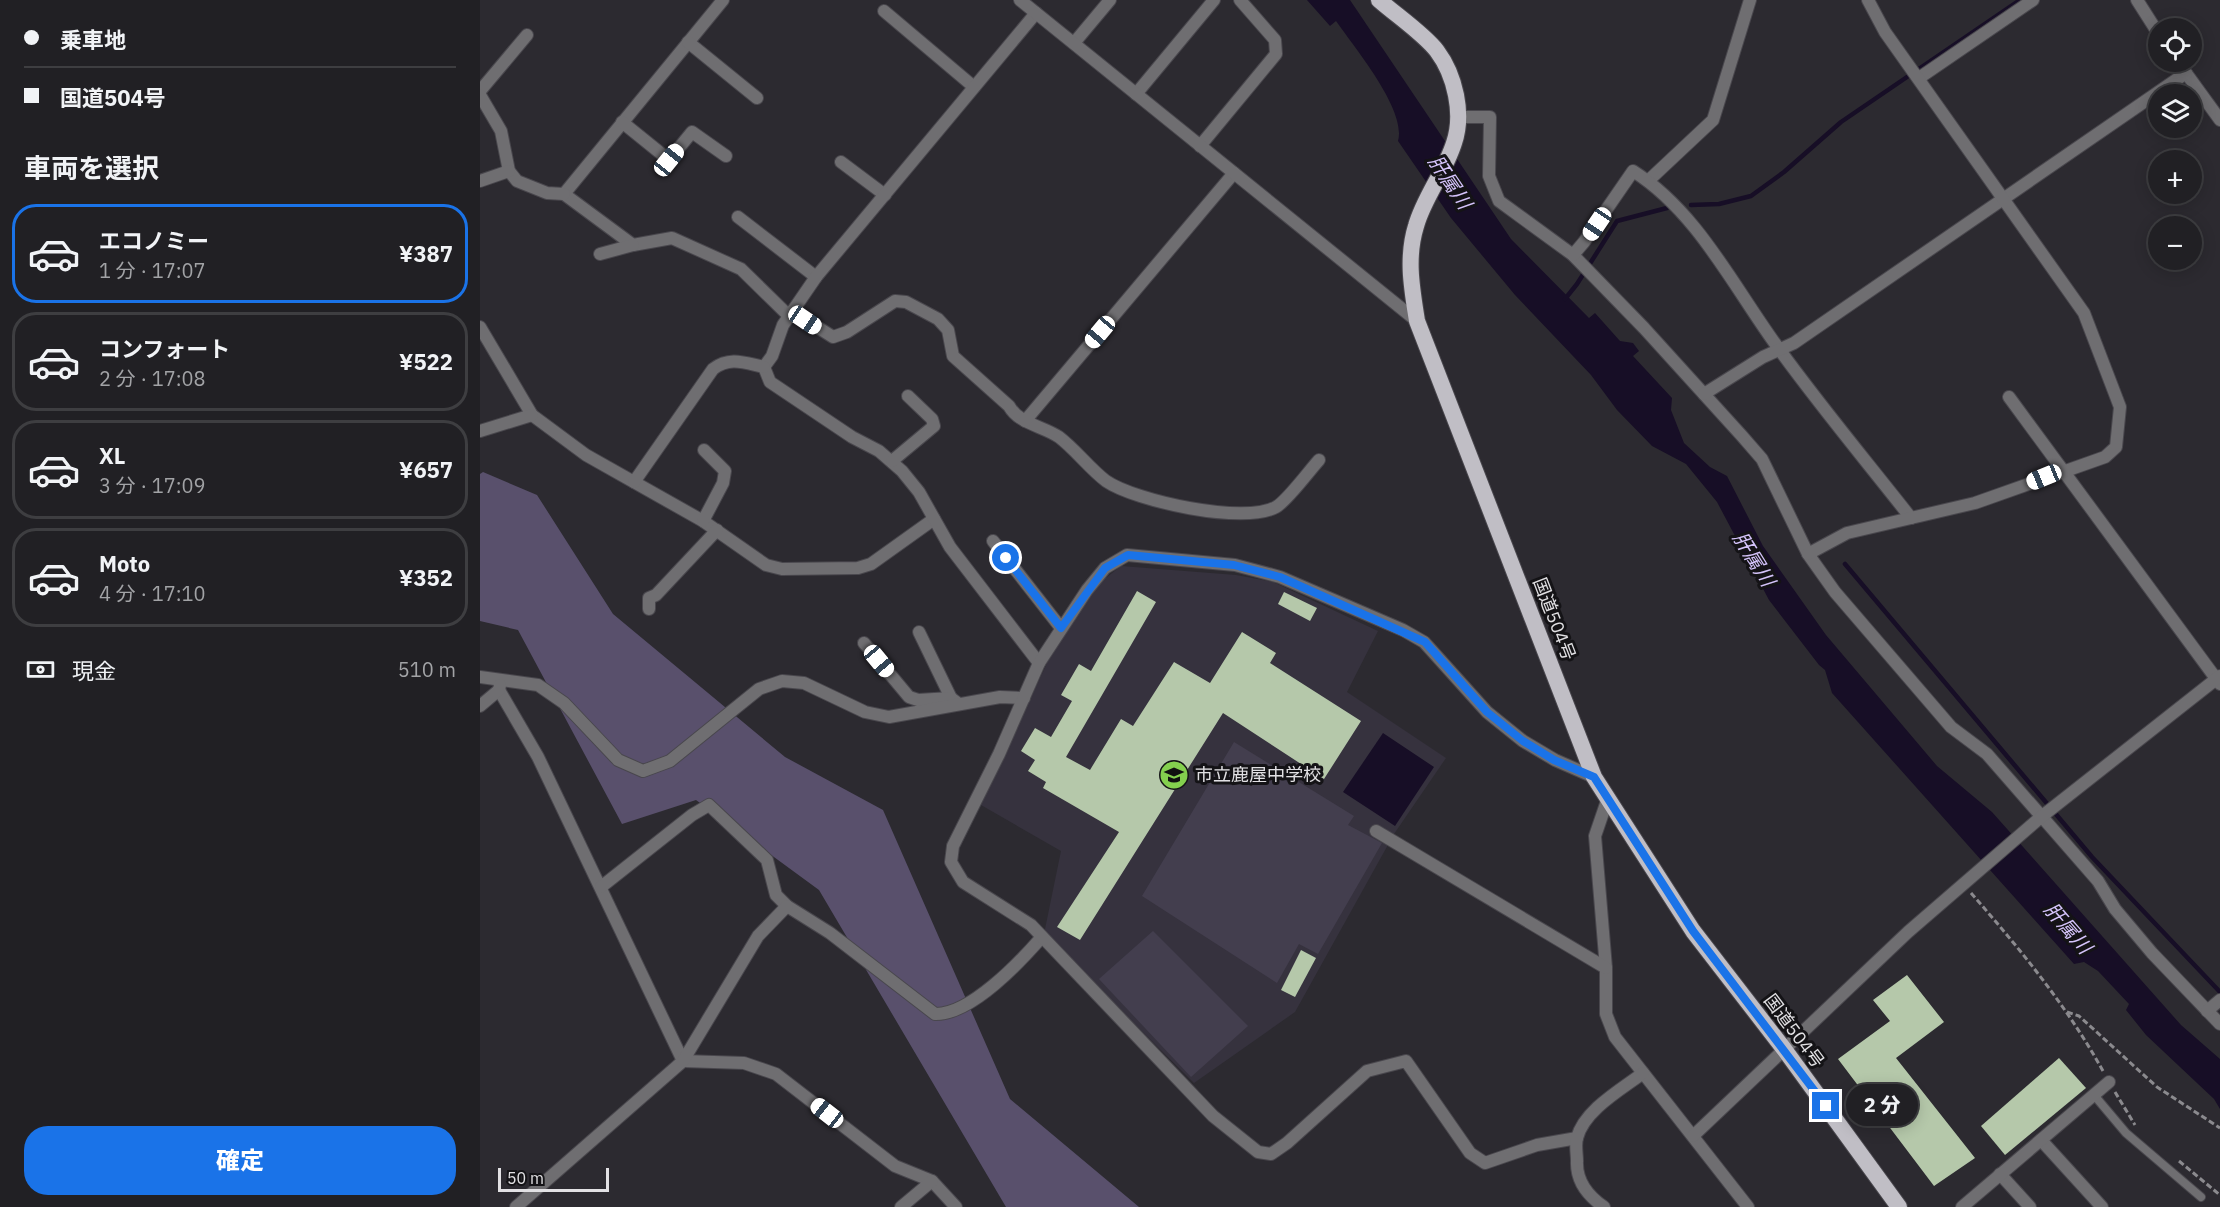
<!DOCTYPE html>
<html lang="ja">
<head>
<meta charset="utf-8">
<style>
	body { margin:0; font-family:"IBM Plex Sans","Noto Sans JP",sans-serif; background:#2d2d31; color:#f1f3f6; height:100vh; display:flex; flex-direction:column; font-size:22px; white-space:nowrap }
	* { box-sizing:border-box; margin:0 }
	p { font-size:20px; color:#a2a3a6 }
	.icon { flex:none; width:33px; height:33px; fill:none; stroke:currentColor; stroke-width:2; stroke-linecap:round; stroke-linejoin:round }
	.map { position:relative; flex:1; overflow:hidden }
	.sheet { display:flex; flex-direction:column; background:#212024; width:480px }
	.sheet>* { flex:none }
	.top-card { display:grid; align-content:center; height:132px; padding:0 24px; background:#212024 }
	.controls { position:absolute; left:1668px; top:18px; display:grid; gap:12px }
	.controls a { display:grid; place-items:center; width:54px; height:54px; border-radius:50%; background:#212024; box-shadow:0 3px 15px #0003,0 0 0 2px #3e3e41; font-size:30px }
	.scale { position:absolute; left:18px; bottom:15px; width:111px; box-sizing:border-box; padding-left:6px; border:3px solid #e2e1e4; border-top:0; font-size:16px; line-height:21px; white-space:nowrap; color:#e2e1e4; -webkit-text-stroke:4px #141316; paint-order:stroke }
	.end { position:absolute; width:27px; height:27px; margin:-14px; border:8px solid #1a73e8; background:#fff; box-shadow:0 0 0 3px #fff }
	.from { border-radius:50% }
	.bubble { position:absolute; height:42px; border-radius:21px; background:#212024; box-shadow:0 3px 15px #0003,0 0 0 2px #3e3e41; font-size:20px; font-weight:800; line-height:42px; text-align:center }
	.car { position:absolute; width:18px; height:36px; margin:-18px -9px; border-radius:8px; box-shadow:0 0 4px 2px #0007; background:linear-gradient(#fff 24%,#345 0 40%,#fff 0 76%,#345 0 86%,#fff 0) }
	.top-card b { display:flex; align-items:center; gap:21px; height:57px; font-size:22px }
	.top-card b+b { border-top:2px solid #3e3e41 }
	.top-card i { width:15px; height:15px; background:#f1f3f6 }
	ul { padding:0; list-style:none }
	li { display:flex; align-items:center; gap:18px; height:99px; margin:0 12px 9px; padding:0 12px; border:3px solid #3e3e41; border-radius:24px }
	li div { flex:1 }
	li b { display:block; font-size:22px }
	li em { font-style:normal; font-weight:800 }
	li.selected { border-color:#1a73e8 }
	li>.icon { width:54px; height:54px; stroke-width:1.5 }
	h2 { padding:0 24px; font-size:27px; line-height:72px }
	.pay { display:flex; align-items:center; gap:15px; height:66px; padding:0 24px; font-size:22px }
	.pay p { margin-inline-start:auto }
	.cta { display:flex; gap:12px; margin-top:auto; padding:12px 24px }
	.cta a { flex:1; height:69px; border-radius:24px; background:#1a73e8; color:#fff; font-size:24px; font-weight:800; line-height:69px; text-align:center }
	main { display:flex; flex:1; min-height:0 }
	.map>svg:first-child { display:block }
	.built { fill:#36323e }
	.green { fill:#433e4e }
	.forest { fill:#59506c }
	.water { fill:#170e26 }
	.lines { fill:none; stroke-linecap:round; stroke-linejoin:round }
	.stream { stroke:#170e26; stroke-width:4.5 }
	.building { fill:#b5c8aa }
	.service-casing { stroke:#49474d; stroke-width:10 }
	.minor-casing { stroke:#49474d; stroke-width:14 }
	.tertiary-casing { stroke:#49474d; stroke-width:14 }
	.trunk-casing { stroke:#49474d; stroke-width:18 }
	.path { stroke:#8b8a8e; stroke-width:3; stroke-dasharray:6 3; stroke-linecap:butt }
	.service { stroke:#6f6e71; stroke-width:8 }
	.minor { stroke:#6f6e71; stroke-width:12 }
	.tertiary { stroke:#6f6e71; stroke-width:12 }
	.trunk { stroke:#c0bec5; stroke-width:16 }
	.route { stroke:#1a73e8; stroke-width:8 }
	.labels { text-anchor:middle; stroke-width:6; stroke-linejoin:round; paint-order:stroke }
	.street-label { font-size:18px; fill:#e2e1e4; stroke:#141316 }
	.poi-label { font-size:18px; fill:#e2e1e4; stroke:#141316; text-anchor:start }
	.water-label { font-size:20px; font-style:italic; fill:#d4c3fa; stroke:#141316 }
</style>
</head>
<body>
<main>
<section class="sheet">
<div class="top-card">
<b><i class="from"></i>乗車地</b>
<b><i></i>国道504号</b>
</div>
<h2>車両を選択</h2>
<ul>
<li class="selected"><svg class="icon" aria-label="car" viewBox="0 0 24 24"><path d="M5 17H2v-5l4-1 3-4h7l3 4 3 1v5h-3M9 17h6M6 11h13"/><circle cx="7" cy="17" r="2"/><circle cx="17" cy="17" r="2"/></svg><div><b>エコノミー</b><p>1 分 · 17:07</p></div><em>¥387</em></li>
<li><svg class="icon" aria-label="car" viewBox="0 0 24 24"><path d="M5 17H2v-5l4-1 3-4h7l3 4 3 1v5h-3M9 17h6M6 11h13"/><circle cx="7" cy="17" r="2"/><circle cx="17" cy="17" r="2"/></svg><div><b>コンフォート</b><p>2 分 · 17:08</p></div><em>¥522</em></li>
<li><svg class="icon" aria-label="car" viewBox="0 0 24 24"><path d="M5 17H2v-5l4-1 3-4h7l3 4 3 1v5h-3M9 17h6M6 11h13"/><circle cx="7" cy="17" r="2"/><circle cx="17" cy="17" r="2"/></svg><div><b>XL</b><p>3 分 · 17:09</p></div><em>¥657</em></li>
<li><svg class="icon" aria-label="car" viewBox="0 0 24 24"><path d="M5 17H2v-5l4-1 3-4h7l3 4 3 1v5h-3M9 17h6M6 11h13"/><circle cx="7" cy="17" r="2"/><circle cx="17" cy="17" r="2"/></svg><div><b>Moto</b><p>4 分 · 17:10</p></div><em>¥352</em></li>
</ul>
<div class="pay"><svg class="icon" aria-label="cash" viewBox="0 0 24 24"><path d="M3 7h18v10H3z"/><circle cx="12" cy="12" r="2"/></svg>現金<p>510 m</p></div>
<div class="cta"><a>確定</a></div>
</section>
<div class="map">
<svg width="1740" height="1207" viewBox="0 0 1740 1207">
	<rect width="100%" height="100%" fill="#2c2a30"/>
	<!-- built -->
	<polygon class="built" points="641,566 756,575 793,582 898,631 867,692 966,758 914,834 815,1012 714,1083 564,934 581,851 501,805 567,663 617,585"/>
	<!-- green -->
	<g class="green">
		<polygon points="754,742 874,816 868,825 902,843 838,954 819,944 797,983 662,896"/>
		<polygon points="673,931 768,1026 711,1077 619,979"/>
	</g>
	<!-- forest -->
	<polygon class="forest" points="3,472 57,495 133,614 305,757 403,810 530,1099 659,1207 526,1207 339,890 216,800 142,824 38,630 0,621 0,474"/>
	<!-- water -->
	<g class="water">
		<path d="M827,0H870L1031,239L1109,318L1115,313L1140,341L1153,343L1159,351L1153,356L1192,398L1191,410L1204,443L1230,467L1247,476L1283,546L1346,635L1457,766L1512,812L1701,1025L1740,1059V1109L1734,1099L1666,1035L1646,1010L1649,1004L1618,971L1604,962L1594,964L1352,693L1345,670L1339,665L1289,600L1237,502L1206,464L1172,446L1137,410L1111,375L1035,295L971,218L918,141C927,110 874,47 856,21L850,26Z"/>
		<polygon points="903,733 954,767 915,826 863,792"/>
	</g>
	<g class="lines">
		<!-- stream -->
		<g class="stream">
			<polyline points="1211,205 1239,204 1271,196 1304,172 1361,122 1540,0"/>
			<polyline points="1085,299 1097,284 1137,221 1187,208"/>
			<polyline points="1365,564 1612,857 1740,992"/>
		</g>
	</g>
	<!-- building -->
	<g class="building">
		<polygon points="657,591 676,602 586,757 610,770 641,719 653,726 694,662 730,683 762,632 796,653 790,663 881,721 844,779 743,713 600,940 577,927 639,832 563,788 566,782 548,771 555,760 541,751 555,728 571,737 592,701 581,695 599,664 611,671"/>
		<polygon points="804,592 837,608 830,621 798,604"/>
		<polygon points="821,950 836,958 815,997 801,990"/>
		<polygon points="1427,975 1464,1022 1416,1058 1495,1158 1454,1186 1358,1059 1410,1021 1393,1000"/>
		<polygon points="1579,1058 1606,1088 1525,1155 1501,1126"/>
	</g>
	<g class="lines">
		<!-- service casing -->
		<g class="service-casing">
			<polyline id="service" points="1614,1095 1646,1133 1721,1197"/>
		</g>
		<!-- minor casing -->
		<g class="minor-casing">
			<g id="minor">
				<polyline points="243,0 84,194 153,245 192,238 261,269 309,316"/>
				<polyline points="1657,0 1678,33"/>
				<polyline points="404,11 494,87"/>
				<polyline points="208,42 277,98"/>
				<polyline points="594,43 630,0"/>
				<polyline points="1698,62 1740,120"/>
				<polyline points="1439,78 1553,0"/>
				<polyline points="0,91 47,35"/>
				<polyline points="656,94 734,0"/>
				<polyline points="0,95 21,131 29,171 37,181 67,193 84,194"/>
				<polyline points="977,117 1010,117 1009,176 1019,201 1093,255 1164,328 1262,436 1282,459 1328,554 1355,592 1471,727 1507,754 1618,881 1635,909 1672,953 1740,1024"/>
				<polyline points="142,122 189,160 212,132 246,156"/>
				<polyline points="720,146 796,54 795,40 760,0"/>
				<polyline points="361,162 405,195"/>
				<polyline points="0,181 29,171"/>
				<polyline points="1168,181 1233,120 1270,0"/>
				<polyline points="258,217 336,277"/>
				<polyline points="120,254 153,245"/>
				<path d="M1093,255L1104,242L1153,171C1218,212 1254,288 1299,349C1341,407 1387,462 1431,518"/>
				<path d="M312,311L353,337L367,332L415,301L426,302L458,319L468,330L473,356L529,406C539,424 563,426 579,437C596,450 609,468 626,481C655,501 765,525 796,507C807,501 829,471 839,460"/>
				<polyline points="0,327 52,415 106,455 223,521 286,565 302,569 378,568 391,564 454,519"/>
				<polyline points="284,367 292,356 303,325 336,277 556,13"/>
				<polyline points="284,367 290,382 372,437 399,451 422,471 439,492 470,547 559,663"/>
				<polyline points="1224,394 1283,357 1314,343 1706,73"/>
				<polyline points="1529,397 1740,684"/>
				<polyline points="545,421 754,173"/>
				<polyline points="0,431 52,415"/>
				<polyline points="412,461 454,426 452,419 428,396"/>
				<path d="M154,482L233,369C250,356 265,363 284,367"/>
				<polyline points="223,521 243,483 245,471 224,450"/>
				<polyline points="513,541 581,628"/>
				<polyline points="1328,554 1367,533 1495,503 1625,457 1636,447 1640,407 1604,313 1405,32 1388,0"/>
				<polyline points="169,609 169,598 176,595 237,530"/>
				<polyline points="439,632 471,698"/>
				<polyline points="384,643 429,697 438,700 471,698 479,704"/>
				<polyline points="0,677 58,685 84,703 138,760 163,771 190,761 279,689 302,681 324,683 385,712 409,717 520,697 544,698"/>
				<polyline points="19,690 58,757 203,1061"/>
				<polyline points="0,706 19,690 20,685"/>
				<polyline points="1128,798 1115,836 1126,968 1126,1014 1135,1037 1268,1207"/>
				<polyline points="896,831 1126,968"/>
				<path d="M121,887L212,815L229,805L287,860L296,895L307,906L350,933L455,1014C490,1015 539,963 561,938"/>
				<polyline points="1727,1011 1740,1000"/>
				<polyline points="203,1061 264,1063 296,1074 415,1166 452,1181 476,1207"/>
				<polyline points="1213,1136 1428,932 1561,817 1740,676"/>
				<polyline points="1097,1138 1057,1145 1005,1163 990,1153 926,1061 887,1071 807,1143 791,1154 778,1152 733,1116 551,925 483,882 471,862 473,846 519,754 559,663 607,590 625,568 647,555 755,565 800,577 923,630 944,642 1007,712 1043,741 1075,760 1114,777"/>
				<polyline points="1561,1140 1622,1207"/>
				<polyline points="1520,1174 1550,1207"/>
				<polyline points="36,1207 203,1061 278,936 307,906"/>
				<polyline points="421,1207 452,1181"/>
				<path d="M1124,1207C1108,1196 1096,1182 1097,1161C1097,1154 1095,1145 1097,1138C1104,1110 1142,1089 1163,1073"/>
				<polyline points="1482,1207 1629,1082"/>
			</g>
		</g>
		<!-- tertiary casing -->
		<g class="tertiary-casing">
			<polyline id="tertiary" points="540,0 937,321"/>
		</g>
		<!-- trunk casing -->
		<g class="trunk-casing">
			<path id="trunk" d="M899,0C916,15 944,34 957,51C975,75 984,114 974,143C965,172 944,197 936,226C926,258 932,289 937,321L1114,777L1213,931L1304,1049L1419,1207"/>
		</g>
		<!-- path -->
		<g class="path">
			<path d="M1491,893C1540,949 1587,1006 1623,1071"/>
			<polyline points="1587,1012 1599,1016 1677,1087 1740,1128"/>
			<polyline points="1635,1092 1655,1125"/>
			<polyline points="1699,1161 1740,1195"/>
		</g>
		<!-- service -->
		<use href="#service" class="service"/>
		<!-- minor -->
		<use href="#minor" class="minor"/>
		<!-- tertiary -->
		<use href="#tertiary" class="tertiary"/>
		<!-- trunk -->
		<use href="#trunk" class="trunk"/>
	</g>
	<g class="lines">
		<!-- route -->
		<polyline class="route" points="526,558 581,628 625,568 648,555 754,565 800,577 945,642 1007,712 1043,741 1074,760 1114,777 1213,931 1346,1106"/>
	</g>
	<!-- icons -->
	<defs>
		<g id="school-disc" transform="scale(1.5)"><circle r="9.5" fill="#84d04e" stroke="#141316"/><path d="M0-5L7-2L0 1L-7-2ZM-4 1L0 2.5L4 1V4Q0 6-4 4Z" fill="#111"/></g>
	</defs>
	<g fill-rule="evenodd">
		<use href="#school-disc" x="694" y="775"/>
	</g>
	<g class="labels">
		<!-- street labels -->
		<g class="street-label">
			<text transform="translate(1074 619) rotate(69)" y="6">国道504号</text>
			<text transform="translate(1314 1031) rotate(53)" y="6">国道504号</text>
		</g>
		<!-- poi labels -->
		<g class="poi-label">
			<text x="715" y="781">市立鹿屋中学校</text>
		</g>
		<!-- water labels -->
		<g class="water-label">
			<text transform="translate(970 182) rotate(56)" y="7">肝属川</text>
			<text transform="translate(1274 559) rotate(58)" y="7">肝属川</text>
			<text transform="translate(1588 928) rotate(49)" y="7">肝属川</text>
		</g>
	</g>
</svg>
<div class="controls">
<a><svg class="icon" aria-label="locate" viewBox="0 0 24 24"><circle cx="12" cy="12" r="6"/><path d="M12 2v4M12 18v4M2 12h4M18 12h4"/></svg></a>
<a><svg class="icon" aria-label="layers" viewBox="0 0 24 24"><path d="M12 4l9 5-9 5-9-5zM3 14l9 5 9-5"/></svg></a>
<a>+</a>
<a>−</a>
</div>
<div class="scale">50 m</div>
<i class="end from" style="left:526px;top:558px"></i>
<i class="end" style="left:1346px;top:1106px"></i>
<div class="bubble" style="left:1366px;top:1084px;width:72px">2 分</div>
<i class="car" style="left:189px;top:160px;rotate:39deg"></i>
<i class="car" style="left:1117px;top:224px;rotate:214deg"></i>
<i class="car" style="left:325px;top:320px;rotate:124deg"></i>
<i class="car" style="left:620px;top:332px;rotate:220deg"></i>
<i class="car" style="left:1564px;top:477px;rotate:248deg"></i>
<i class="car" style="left:399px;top:661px;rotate:140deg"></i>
<i class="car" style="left:347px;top:1113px;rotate:308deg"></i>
</div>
</main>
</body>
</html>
